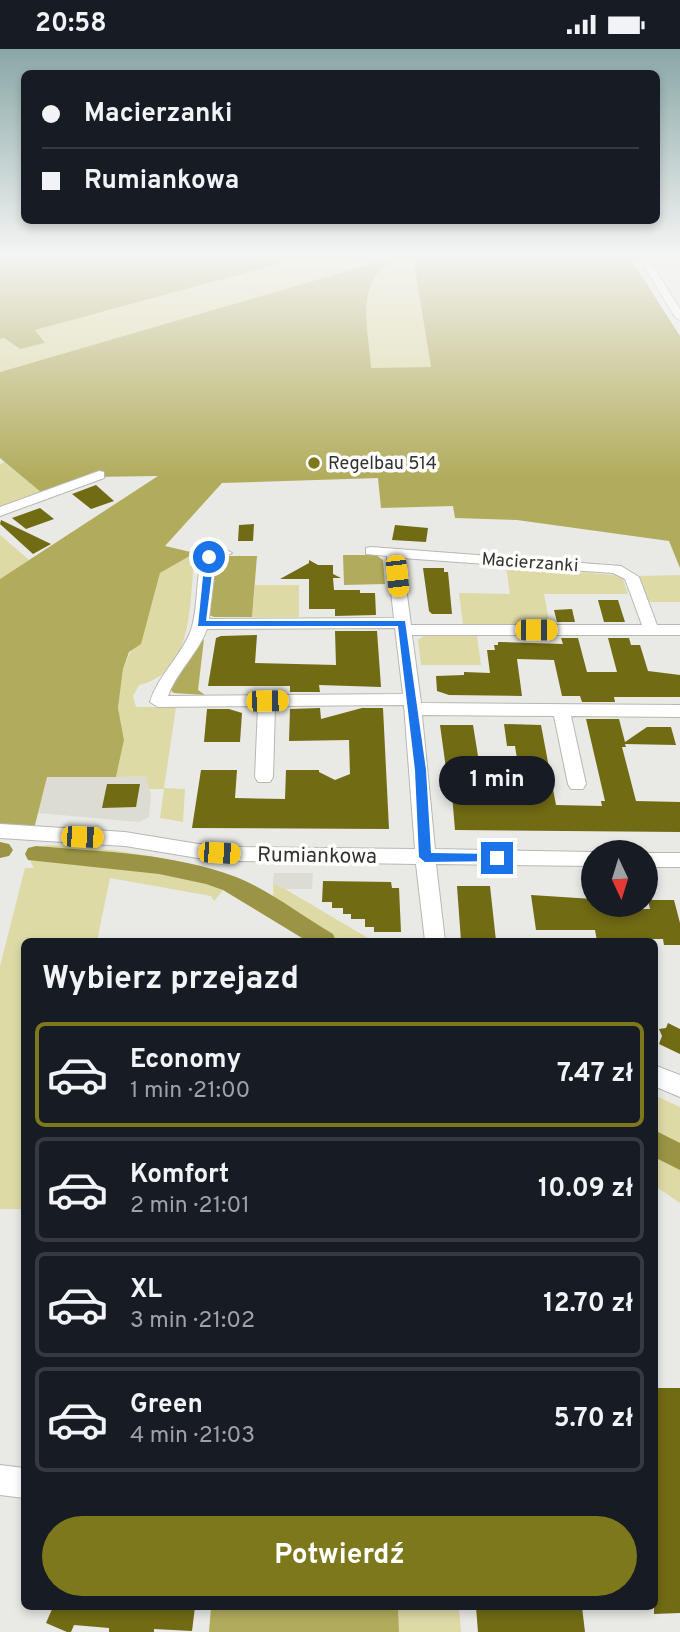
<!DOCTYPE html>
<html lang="pl">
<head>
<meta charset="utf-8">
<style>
	body { margin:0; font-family:Overpass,sans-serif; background:#242831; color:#f1f3f6; height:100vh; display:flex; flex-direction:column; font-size:26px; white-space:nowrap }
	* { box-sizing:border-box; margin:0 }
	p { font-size:23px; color:#9ea1a6 }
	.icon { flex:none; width:38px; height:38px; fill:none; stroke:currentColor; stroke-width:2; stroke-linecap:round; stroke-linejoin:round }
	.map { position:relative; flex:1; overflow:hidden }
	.details { position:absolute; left:21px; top:889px; width:637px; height:672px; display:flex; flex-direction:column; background:#171b24; border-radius:10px; box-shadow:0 4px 10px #0003 }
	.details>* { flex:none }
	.top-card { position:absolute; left:21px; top:21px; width:639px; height:154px; border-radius:10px; box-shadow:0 4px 10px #0003; display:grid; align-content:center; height:154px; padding:0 21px; background:#171b24 }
	.needle { width:46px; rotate:176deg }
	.buttons { position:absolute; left:581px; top:791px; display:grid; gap:14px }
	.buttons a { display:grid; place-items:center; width:77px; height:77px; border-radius:50%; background:#171b24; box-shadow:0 4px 10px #0003; font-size:35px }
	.end { position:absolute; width:32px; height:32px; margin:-16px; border:9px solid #1a73e8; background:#fff; box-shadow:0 0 0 4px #fff }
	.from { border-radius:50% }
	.bubble { position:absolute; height:49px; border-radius:24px; background:#171b24; box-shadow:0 4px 10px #0003; font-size:23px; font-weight:700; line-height:49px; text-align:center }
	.car { position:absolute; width:21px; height:42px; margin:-21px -10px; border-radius:9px; box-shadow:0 0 5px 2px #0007; background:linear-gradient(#f5c518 24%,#345 0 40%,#f5c518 0 76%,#345 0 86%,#f5c518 0) }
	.top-card b { display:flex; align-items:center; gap:24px; height:66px; font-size:26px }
	.top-card b+b { border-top:2px solid #363941 }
	.top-card i { width:18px; height:18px; background:#f1f3f6 }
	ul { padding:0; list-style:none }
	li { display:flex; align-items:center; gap:21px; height:105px; margin:0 14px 10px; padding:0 7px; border:4px solid #363941; border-radius:10px }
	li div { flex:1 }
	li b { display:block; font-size:26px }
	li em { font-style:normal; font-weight:700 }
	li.on { border-color:#7e781d }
	li>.icon { width:63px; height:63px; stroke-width:1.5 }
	h2 { padding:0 21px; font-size:32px; line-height:84px }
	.button { display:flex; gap:14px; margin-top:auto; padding:14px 21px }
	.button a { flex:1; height:80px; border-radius:42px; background:#7e781d; color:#fff; font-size:28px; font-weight:700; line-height:80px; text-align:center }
	.status { display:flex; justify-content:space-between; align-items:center; height:49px; padding:0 35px; background:#171b24; direction:ltr }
	.status svg { height:19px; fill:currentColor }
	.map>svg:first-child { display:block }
	.built { fill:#dcdcd2 }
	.green { fill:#dddaa6 }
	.forest { fill:#b1ac5c }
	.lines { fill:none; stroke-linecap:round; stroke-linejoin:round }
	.canal { fill:#9a9444; fill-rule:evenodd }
	.building { fill:#716b14 }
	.street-casing { stroke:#b7b7b4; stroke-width:2 }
	.street { fill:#fff; fill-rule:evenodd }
	.route { fill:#1a73e8 }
	.poi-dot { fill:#7e781d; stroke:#fffffe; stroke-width:2.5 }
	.labels { text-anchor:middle; stroke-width:7; stroke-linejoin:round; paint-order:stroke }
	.far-poi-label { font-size:18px; fill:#323231; stroke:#fffffe; text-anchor:start }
	.far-street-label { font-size:18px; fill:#323231; stroke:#fffffe }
	.street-label { font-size:21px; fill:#323231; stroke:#fffffe }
</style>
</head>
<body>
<div class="status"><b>20:58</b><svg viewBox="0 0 49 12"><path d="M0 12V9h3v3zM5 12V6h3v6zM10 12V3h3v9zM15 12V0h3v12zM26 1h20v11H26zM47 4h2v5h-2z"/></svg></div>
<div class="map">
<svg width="680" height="1583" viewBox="0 0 680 1583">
	<rect width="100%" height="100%" fill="#e9e9e6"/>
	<!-- built -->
	<g class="built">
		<polygon points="146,727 151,747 149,768 139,773 38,764 46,728"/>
		<polygon points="274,824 313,824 312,840 285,840 273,835"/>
	</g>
	<!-- green -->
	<g class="green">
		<polygon points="307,207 394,209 0,323 0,290 4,289 20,300 45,294 34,281"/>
		<path d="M404,207H413L432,319H371C368,276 352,225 404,207Z"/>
		<polygon points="5,413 42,444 0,459 0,415"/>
		<polygon points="0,486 29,511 0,530"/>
		<path d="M195,504L203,505L194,514C189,558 193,624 139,636L133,647L136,658H176L164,739L185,740L183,773L160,769L164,740H149L146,727L116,728L124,691L118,659L123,620L152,554L160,524Z"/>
		<polygon points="506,517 615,526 623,530 628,545 544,545 550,577 463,576 459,544 510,545"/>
		<polygon points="680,526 680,553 649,553 639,527"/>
		<polygon points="255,536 299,536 299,568 252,568"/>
		<polygon points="426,586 477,587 481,616 421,616 418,591"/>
		<path d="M47,796C111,799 172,807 232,830L214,852L211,847L110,829L97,892H24V1160H0V917L25,819H34L29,809L33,801Z"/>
		<polygon points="273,835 285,840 373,892 307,892 274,871"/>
		<polygon points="654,1046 680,1058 680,1154 655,1137"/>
		<polygon points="398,1558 459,1558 461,1583 399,1583"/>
	</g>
	<!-- forest -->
	<g class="forest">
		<polygon points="0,207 307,207 35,281 45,294 20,300 4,289 0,290"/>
		<path d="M385,207H404C352,225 368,275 371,319L431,318L413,207H639L632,212L680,287V519L669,492L517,471L455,469L453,457L381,459L378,429L222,434L165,497L195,504L160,524L141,595L129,603L123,620L118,659L124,691L116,728H47L34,780L0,776V530L158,427L88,428L42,444L0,409V323L392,209Z"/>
		<polygon points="343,506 376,506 383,511 385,535 344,536"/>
		<polygon points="224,507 257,507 252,568 214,568 206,565 213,517"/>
		<polygon points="204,590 198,641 205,646 174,644 170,641 190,605"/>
		<polygon points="211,1558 398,1558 399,1583 209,1583"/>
	</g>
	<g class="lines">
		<!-- canal -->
		<g class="canal">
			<polygon points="0,793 9,795 13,801 9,807 0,809"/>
			<path d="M36,797C103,803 173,804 236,828C267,840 304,868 333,885L336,892H307L223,841L206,835L159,825L28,811L25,805L28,799Z"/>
			<polygon points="654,1081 680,1094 680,1121 654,1108"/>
		</g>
	</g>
	<!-- building -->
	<g class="building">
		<polygon points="96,436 114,452 91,460 72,445"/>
		<polygon points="40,459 54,470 26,480 12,469"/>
		<polygon points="1,471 51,495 33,505 0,475"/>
		<polygon points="254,475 253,492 238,492 239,476"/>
		<polygon points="395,476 428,479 426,493 392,491"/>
		<polygon points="309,511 318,516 333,516 333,525 341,529 333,529 334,541 360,541 360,544 375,544 376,566 335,567 335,560 309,560 309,530 280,530 309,514"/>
		<polygon points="423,519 444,519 444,523 448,523 452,565 432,565 429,562"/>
		<polygon points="598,551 618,551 625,573 604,573"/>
		<polygon points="572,560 575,573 557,573 554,561"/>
		<polygon points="335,582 377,582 381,638 319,636 320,643 290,643 290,637 208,637 216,589 221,587 257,586 255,614 336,616"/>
		<polygon points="561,589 578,589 587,623 617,623 608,589 629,589 631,596 640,596 648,622 680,626 680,648 614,648 615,653 582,653 580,647 562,647 554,611 517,610 522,647 449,646 437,642 436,627 464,626 464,623 490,624 487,601 495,601 494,596 498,596 498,593 563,595"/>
		<polygon points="320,659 321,670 362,659 383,659 389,780 192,779 201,721 237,721 235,749 285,750 286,721 319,721 319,723 335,731 350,725 349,691 289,692 290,660"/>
		<polygon points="207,660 229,660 242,664 240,693 204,693"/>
		<polygon points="586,670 619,670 625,693 647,678 671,678 676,696 625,695 626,698 622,698 636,752 680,753 680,783 455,781 451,734 448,734 440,676 473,676 486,756 524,756 515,697 507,697 504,675 541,676 556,756 602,757 601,752 605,752"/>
		<polygon points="107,735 140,735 136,758 102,759"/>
		<polygon points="323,832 391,833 392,839 399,839 401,883 374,883 374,878 365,878 365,870 351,870 351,865 343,865 343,859 332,859 332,853 322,853"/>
		<polygon points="457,837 490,837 496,892 461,892"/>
		<polygon points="531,846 593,850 593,856 615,856 616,860 650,860 648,851 674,851 680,874 680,896 664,896 663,890 617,890 618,892 597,892 595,881 536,881"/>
		<polygon points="668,974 680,980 680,1005 659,995 662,987 659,980 666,979"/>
		<polygon points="654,1339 680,1339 680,1564 654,1565"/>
		<polygon points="53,1558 195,1558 192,1582 154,1580 154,1583 109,1583 109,1579 74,1576 71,1583 67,1583 46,1574"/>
		<polygon points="476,1558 582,1558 585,1583 478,1583"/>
	</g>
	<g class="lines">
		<!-- street casing -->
		<g class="street-casing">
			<g id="street">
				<polygon points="643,210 649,210 680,260 680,271 675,268 641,212"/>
				<polygon points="99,422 104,423 104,429 0,467 0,458"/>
				<path d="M371,498L621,517L639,528L657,576H680V586H412L421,654L680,656V668L571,667L586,735L583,740H571L568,735L554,667L422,666L435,800L593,803V817L436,815L445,892H425L416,815L239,812L198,809L125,797L0,789V775L125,783L198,795L239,798L415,800L404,656L275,657L273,728L270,733H258L255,728L258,657L158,658L150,653C158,626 181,608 191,581C199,558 195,524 204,505L225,500L232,504L216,511L209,570L394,569L387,507L366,505V499ZM402,509L613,524L625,530L642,576H411ZM395,579L403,645L168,647C177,622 198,605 207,580Z"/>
				<rect x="646" y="804" width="34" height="14"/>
				<polygon points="654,1016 680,1026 680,1048 654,1037"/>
				<polygon points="0,1416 24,1419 24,1449 0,1446"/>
			</g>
		</g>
		<!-- street -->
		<use href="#street" class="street"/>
	</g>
	<!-- sky -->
	<linearGradient id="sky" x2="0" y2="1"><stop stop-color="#89a7a6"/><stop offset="0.48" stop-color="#f5f5f4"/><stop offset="1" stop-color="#f5f5f4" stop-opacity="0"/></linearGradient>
	<rect width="680" height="429" fill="url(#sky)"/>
	<!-- route -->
	<polygon class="route" points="209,506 214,508 206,572 405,572 426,721 431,804 497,805 501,806 501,812 425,813 419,808 415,721 398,577 198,577 205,508"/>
	<!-- markers -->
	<circle class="poi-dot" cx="314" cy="414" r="7"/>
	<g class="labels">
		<!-- far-poi labels -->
		<g class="far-poi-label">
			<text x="328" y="420">Regelbau 514</text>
		</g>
		<!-- far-street labels -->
		<g class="far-street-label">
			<text transform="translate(530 513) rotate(4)" y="6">Macierzanki</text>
		</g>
		<!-- street labels -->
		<g class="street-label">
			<text transform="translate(317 806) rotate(1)" y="7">Rumiankowa</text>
		</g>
	</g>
</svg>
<div class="buttons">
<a><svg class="needle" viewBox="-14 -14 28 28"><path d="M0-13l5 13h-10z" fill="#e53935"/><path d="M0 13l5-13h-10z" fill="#9ea1a6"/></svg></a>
</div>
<i class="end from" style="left:209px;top:508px"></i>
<i class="end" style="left:497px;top:809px"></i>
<div class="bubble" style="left:439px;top:707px;width:116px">1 min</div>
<i class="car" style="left:397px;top:527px;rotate:174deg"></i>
<i class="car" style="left:536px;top:581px;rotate:90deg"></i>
<i class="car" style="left:267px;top:652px;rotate:89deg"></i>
<i class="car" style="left:82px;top:788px;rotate:92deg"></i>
<i class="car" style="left:219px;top:804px;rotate:93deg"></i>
<div class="top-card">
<b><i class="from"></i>Macierzanki</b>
<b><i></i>Rumiankowa</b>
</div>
<section class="details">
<h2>Wybierz przejazd</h2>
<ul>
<li class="on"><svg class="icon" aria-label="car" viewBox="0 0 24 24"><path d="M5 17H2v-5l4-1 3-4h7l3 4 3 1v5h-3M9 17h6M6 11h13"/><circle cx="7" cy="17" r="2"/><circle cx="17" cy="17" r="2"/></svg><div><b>Economy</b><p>1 min · 21:00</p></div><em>7.47 zł</em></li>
<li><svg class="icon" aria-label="car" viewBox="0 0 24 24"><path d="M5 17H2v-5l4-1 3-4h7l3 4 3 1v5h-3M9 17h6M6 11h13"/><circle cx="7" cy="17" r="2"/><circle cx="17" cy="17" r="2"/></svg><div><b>Komfort</b><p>2 min · 21:01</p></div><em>10.09 zł</em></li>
<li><svg class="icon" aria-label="car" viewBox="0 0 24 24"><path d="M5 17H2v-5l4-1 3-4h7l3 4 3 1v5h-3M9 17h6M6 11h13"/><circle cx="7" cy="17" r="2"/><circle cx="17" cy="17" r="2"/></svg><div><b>XL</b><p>3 min · 21:02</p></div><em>12.70 zł</em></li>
<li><svg class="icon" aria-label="car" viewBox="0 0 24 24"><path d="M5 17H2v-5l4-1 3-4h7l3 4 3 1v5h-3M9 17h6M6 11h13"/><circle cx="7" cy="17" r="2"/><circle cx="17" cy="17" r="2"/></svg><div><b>Green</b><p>4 min · 21:03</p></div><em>5.70 zł</em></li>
</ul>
<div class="button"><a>Potwierdź</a></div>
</section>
</div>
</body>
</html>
